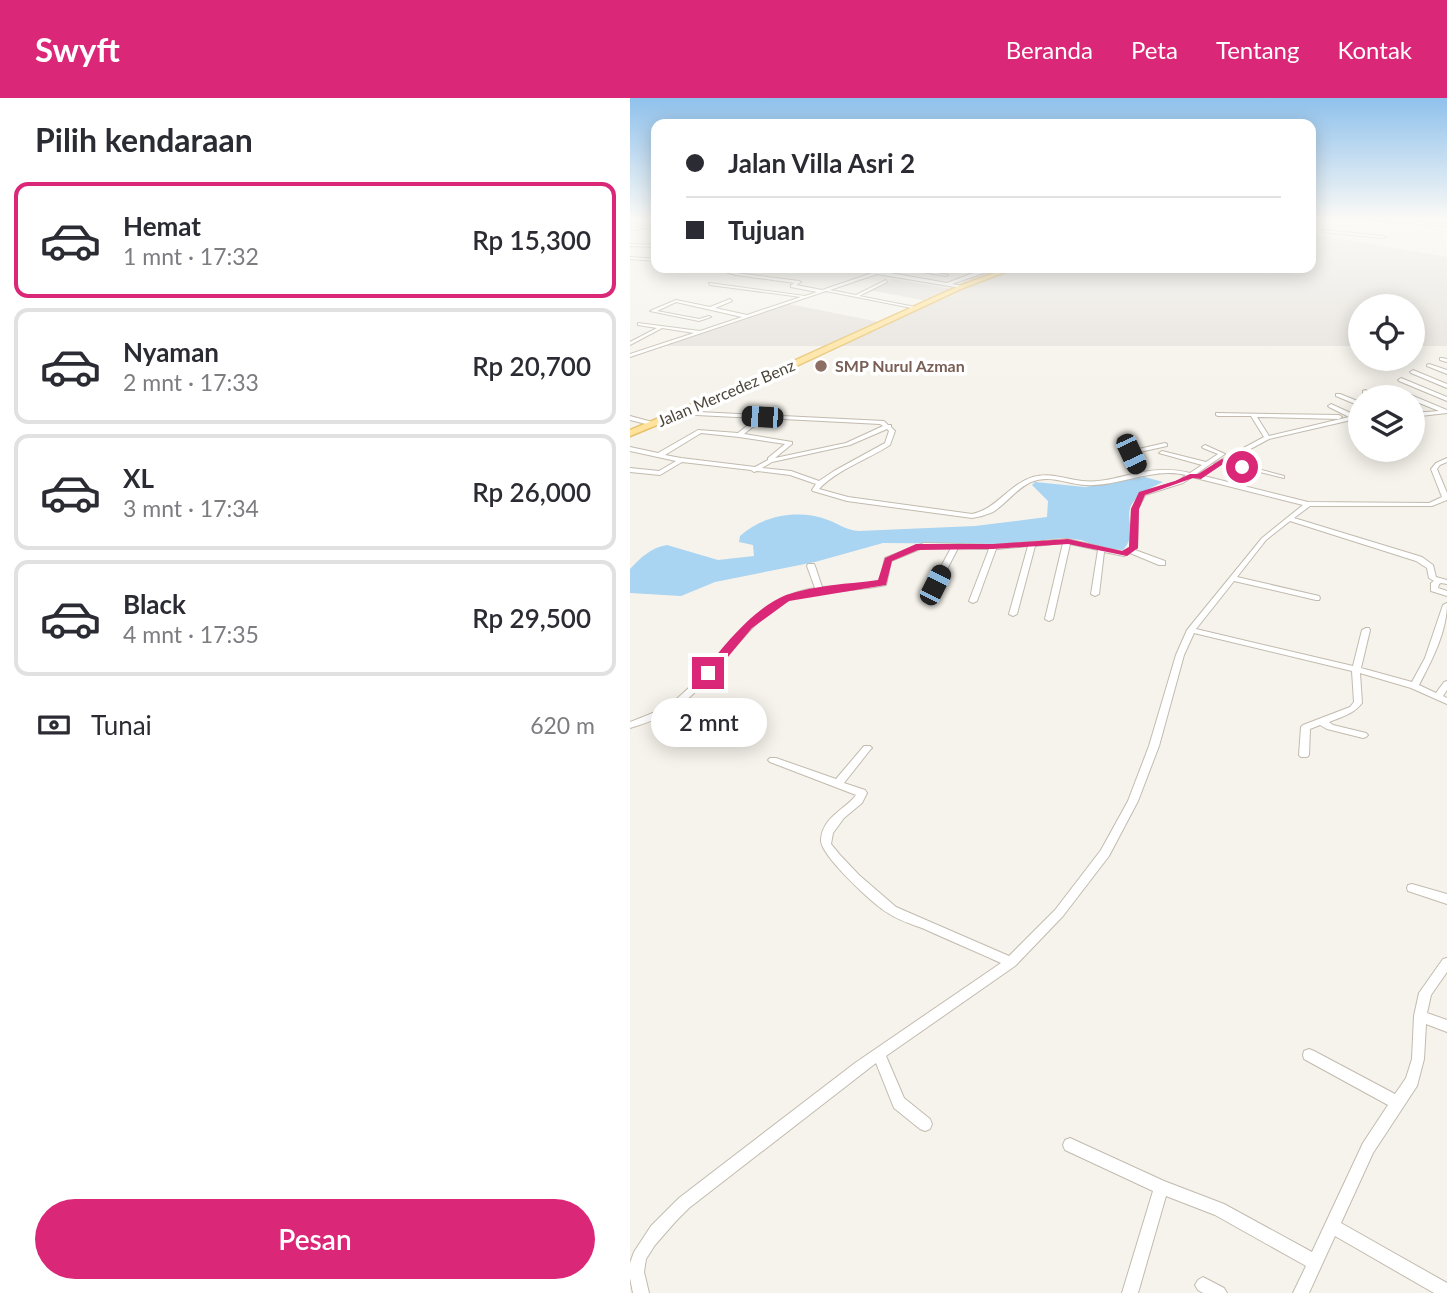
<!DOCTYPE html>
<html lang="id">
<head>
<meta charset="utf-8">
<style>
	body { margin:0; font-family:Lato,sans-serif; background:#f7f7f7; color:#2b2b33; height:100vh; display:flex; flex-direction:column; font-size:26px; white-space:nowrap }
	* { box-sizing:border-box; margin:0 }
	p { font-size:23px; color:#7c7c81 }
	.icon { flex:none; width:38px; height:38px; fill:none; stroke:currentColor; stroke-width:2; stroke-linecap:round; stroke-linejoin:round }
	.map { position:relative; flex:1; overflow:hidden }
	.panel { display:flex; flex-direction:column; background:#fff; width:630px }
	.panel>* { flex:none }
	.hud { position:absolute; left:21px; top:21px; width:665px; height:154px; border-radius:14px; box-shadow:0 4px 18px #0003; display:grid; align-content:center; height:154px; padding:0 35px; background:#fff }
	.controls { position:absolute; left:718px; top:196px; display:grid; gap:14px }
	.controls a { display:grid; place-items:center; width:77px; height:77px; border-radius:50%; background:#fff; box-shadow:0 4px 18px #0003; font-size:35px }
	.end { position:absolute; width:32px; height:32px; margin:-16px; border:9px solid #db2777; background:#fff; box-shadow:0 0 0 4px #fff }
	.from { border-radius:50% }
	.bubble { position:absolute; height:49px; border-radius:24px; background:#fff; box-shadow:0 4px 18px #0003; font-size:23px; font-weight:600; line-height:49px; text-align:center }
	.car { position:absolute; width:21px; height:42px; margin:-21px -10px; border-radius:9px; box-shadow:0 0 5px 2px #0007; background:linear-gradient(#222 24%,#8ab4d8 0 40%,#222 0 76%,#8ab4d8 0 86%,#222 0) }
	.hud b { display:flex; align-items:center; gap:24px; height:66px; font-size:26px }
	.hud b+b { border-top:2px solid #e1e1e2 }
	.hud i { width:18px; height:18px; background:#2b2b33 }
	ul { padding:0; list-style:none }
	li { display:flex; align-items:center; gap:21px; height:116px; margin:0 14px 10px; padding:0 21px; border:4px solid #e1e1e2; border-radius:14px }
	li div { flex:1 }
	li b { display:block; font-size:26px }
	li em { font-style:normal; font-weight:600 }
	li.on { border-color:#db2777 }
	li>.icon { width:63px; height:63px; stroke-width:1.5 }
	h2 { padding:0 35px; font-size:32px; line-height:84px }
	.pay { display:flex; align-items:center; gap:18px; height:77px; padding:0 35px; font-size:26px }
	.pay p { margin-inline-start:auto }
	.primary-button { display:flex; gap:14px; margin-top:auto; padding:14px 35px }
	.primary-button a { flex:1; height:80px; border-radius:42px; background:#db2777; color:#fff; font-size:28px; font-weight:600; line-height:80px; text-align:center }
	header { display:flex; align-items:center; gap:42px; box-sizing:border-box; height:98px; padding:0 35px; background:#db2777; color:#fff }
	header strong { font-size:33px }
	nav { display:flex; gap:38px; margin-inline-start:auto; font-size:24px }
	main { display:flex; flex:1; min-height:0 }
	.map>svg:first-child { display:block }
	.industrial { fill:#e6e2dd }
	.water { fill:#a9d4f2 }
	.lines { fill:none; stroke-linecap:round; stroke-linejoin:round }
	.minor-casing { stroke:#c2bbae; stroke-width:2 }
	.primary-casing { stroke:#e6c16a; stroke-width:3 }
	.minor { fill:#fff; fill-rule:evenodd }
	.primary { fill:#ffe39c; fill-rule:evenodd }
	.route { fill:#db2777 }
	.education-dot { fill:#8d6e63; stroke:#fff; stroke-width:2.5 }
	.labels { text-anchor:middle; stroke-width:7; stroke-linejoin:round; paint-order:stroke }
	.far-education-label { font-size:16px; font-weight:bold; fill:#785e54; stroke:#fff; text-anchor:start }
	.far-street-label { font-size:16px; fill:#4b4439; stroke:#fff }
</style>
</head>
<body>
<header>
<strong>Swyft</strong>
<nav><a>Beranda</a><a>Peta</a><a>Tentang</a><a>Kontak</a></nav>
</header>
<main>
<section class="panel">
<h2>Pilih kendaraan</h2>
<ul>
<li class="on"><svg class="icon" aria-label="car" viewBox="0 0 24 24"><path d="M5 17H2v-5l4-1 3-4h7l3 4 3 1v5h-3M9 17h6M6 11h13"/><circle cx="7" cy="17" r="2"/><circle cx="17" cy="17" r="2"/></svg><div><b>Hemat</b><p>1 mnt · 17:32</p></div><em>Rp 15,300</em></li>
<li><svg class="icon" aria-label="car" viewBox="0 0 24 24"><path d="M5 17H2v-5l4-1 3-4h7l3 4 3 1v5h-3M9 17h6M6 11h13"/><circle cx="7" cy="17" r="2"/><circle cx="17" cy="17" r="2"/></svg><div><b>Nyaman</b><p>2 mnt · 17:33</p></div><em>Rp 20,700</em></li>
<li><svg class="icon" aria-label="car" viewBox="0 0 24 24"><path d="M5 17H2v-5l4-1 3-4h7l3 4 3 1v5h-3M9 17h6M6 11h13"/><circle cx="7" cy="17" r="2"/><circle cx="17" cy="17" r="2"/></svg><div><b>XL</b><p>3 mnt · 17:34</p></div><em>Rp 26,000</em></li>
<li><svg class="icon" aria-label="car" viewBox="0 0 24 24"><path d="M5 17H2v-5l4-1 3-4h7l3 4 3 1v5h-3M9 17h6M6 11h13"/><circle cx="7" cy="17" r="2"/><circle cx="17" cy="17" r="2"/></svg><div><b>Black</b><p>4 mnt · 17:35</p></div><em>Rp 29,500</em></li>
</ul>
<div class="pay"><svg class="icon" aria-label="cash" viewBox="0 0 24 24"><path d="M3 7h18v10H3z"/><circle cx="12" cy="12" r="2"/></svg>Tunai<p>620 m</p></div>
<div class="primary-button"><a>Pesan</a></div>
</section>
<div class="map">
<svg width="817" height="1195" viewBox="0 0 817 1195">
	<rect width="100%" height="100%" fill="#f6f3ec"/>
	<!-- industrial -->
	<polygon class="industrial" points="681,136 817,159 817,248 782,248 782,208 730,208 730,248 34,248 159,206 249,224 297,203 240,192 263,181 322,191 343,179 373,170 681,170"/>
	<!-- water -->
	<path class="water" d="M515,379L533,384C473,411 516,426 493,452L471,450L451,442L432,440L378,446L253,445L185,464L85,484L51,498L0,495V471C10,460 22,449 37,447L88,462L124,458L123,447L109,444L110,438C133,417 169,411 198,422C209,426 216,432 229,433L345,428L417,419L418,403L402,387L405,384L455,389Z"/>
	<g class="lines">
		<!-- minor casing -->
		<g class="minor-casing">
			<g id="minor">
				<polygon points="19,121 26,122 0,125 0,123"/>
				<polygon points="736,121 817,126 817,128 738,122"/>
				<polygon points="26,127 26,129 0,132 0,130"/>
				<polygon points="693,132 753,138 755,139 753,140 692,134"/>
				<polygon points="0,146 26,147 26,149 0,148"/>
				<polygon points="0,159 26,161 26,163 0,161"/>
				<polygon points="59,170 65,170 54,173 52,172"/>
				<polygon points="81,170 87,170 106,175 169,183 171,184 166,187 192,192 242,175 217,170 249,173 317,185 343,175 317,170 348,174 363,170 368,170 322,186 332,188 331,190 247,176 200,192 226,197 256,182 257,184 229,198 285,209 287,211 196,193 0,259 0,256 64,235 32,230 0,247 0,244 27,230 8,227 8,225 70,233 112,219 46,204 27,213 69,221 79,218 81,219 69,223 20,213 46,202 80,209 100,201 102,203 85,210 117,217 171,199 80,187 79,185 175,198 187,194 161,189 161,187 165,185 106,177"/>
				<polygon points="270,170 278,170 318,177 316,178"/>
				<polygon points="812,260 817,261 817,264 810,262 810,260"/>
				<polygon points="799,266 817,272 817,276 797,268 797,267"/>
				<polygon points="783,272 817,286 817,290 781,275 780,274"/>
				<polygon points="771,280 817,299 817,303 769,283 768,282"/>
				<polygon points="760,290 764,290 817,312 817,315 782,319 782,315 809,313 782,302 782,299 776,299 760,292"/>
				<polygon points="735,292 750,298 751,299 744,299 733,295 733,293"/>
				<polygon points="706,296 710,296 730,304 730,308 706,298"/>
				<polygon points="701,306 725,317 730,316 730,320 639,341 598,363 654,378 654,380 593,365 587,368 584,366 634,339 621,318 588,318 586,317 586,315 709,317 712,319 709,321 627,319 639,338 719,319 699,309 698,308"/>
				<path d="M48,313L254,323L258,327H261V329L265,333L260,347C237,362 208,371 189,391L218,399L342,416C367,411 379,386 403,379C420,374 435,381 452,383C471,385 489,379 507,375L499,354L500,353L535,345L537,346V348L505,355L513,374C530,371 544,371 560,375L572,367L529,355L532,353L576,364L588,356L573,350L572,349L575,347L595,356L566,376L678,404L799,405L812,399L801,371L806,365L817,360V364L810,367L807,371L817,395V402L802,408H680L664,420L792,459L803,467L806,479L817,482V486L811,485L809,486L808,490L817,493V498L801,493V485L804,483L799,480L797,470L786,463L660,423L636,442L607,479L689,498L690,500L689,502H686L604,483L566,531L723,568L732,532L736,530H739L740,532L731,570L782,584L795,560L813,507L817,505C817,534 802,562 789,587L806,595L814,584L817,583V592L813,598L817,600V606L781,590L730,575L732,605C724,616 711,619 699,624L703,627L736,635L738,637L736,639L733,640L697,631L690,627L680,631L679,657L677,659H671L669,657L671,629L673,627L720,609L724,604L722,573L564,535L554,557L529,648L508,703L479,758L433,818L385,868L256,958L274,1000L300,1021L302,1026L300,1031L295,1033L290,1031L264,1010L246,965L59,1110L46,1123L25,1147L16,1161L14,1174L19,1195H3L0,1180V1165L4,1154L21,1128L49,1100L225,965L371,865C345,853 318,842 292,830C281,826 268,822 258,815C244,807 190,757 191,742C192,719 216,711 226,697L140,664L138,662L140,660H146L206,681L234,648H240L242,650L240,652L214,685L235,692L237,695L232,705L214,720L203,735L201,746L210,757L229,777L266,809L379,858L425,812L471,752L498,703L519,648L546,557L557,532L632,440L673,407L562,379L553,385L515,397L508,411L507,450L505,452L535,463V467H529L500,455L494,458L474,454L469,496L465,498L461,496L468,452L440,446L423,521L419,523L415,521L433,445L405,448L387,516L383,518L379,516L398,448L366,451L347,503L343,505L339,503L359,451L328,450L309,487L305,489L301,487L321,450L295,449L261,463L256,487C235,491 213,493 192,495C182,496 171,496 161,501C114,524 90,577 49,608C34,619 17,625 0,630V624C16,618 30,613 44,603C91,566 120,499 185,490L177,468L178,466H184L185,468L192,489L229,487L250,483L255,460L294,445L363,447L437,441L493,454L500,449L502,411L510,395L549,383L556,377C521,369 490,389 455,387C437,386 419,376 401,384C386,391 377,405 363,414C356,417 349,419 342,420L217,403L183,393L182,392L186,386L160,377L127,373L124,374L121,372L52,364L30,377L0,374V370L29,373L46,363L0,353V349L28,355L68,332L108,335L127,320L46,316V314ZM134,320L250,326L253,328L216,345L145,360L162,346V344L114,336ZM257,331L259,333L255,345L204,373L189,383L161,373L132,370L142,364L220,347ZM71,335L109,339L155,346L138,360V362L125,369L51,360L35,357Z"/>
				<polygon points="0,318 26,325 27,326 24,328 0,322"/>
				<polygon points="782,786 817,796 817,806 778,793 777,790 778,787"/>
				<polygon points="817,860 817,874 801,897 797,915 817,922 817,934 796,926 794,961 787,988 743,1055 711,1125 817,1185 817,1195 804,1195 705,1138 679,1195 663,1195 676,1168 585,1117 536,1098 508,1195 492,1195 523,1093 435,1052 433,1047 435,1042 440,1040 534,1083 594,1106 682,1154 733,1045 758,1007 674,961 673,957 674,953 679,951 684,953 765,996 776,980 782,961 784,918 789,895 813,861"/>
				<polygon points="573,1179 594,1190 597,1195 573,1195 568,1192 565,1187 568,1182"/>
			</g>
		</g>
		<!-- primary casing -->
		<g class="primary-casing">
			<polygon id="primary" points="378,170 386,170 333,190 143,279 0,338 0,332 137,275 329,188"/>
		</g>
		<!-- minor -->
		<use href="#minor" class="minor"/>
		<!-- primary -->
		<use href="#primary" class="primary"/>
	</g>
	<!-- sky -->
	<linearGradient id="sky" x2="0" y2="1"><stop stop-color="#8fc1ec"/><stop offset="0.42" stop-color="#fbfaf6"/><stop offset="1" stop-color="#fbfaf6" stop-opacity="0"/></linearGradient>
	<rect width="817" height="288" fill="url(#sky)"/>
	<!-- route -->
	<path class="route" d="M592,361L616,369L612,371L593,366L571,381L563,380L515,397L509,411L508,450L497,458L438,446L363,451L288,452L262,463L256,487L159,503L122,530L82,578L73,575C92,549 125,509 156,497C185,487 219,486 248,482L255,460L286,446H363L438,441L492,453L499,449L501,411L509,394L545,383L560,376H568Z"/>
	<!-- markers -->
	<circle class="education-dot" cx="191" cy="268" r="7"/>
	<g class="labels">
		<!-- far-education labels -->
		<g class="far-education-label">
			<text x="205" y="274">SMP Nurul Azman</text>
		</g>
		<!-- far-street labels -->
		<g class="far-street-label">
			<text transform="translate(96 295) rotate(-23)" y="6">Jalan Mercedez Benz</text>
		</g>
	</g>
</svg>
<div class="controls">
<a><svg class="icon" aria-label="locate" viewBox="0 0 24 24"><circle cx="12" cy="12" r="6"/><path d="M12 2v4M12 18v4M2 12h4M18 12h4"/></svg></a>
<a><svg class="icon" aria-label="layers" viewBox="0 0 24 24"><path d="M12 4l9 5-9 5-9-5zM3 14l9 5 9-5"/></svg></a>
</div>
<i class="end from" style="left:612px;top:369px"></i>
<i class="end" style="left:78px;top:575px"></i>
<div class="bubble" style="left:21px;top:600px;width:116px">2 mnt</div>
<i class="car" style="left:132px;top:319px;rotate:273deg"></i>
<i class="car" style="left:501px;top:356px;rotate:155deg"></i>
<i class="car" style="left:305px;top:487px;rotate:27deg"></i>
<div class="hud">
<b><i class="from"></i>Jalan Villa Asri 2</b>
<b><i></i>Tujuan</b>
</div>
</div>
</main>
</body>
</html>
